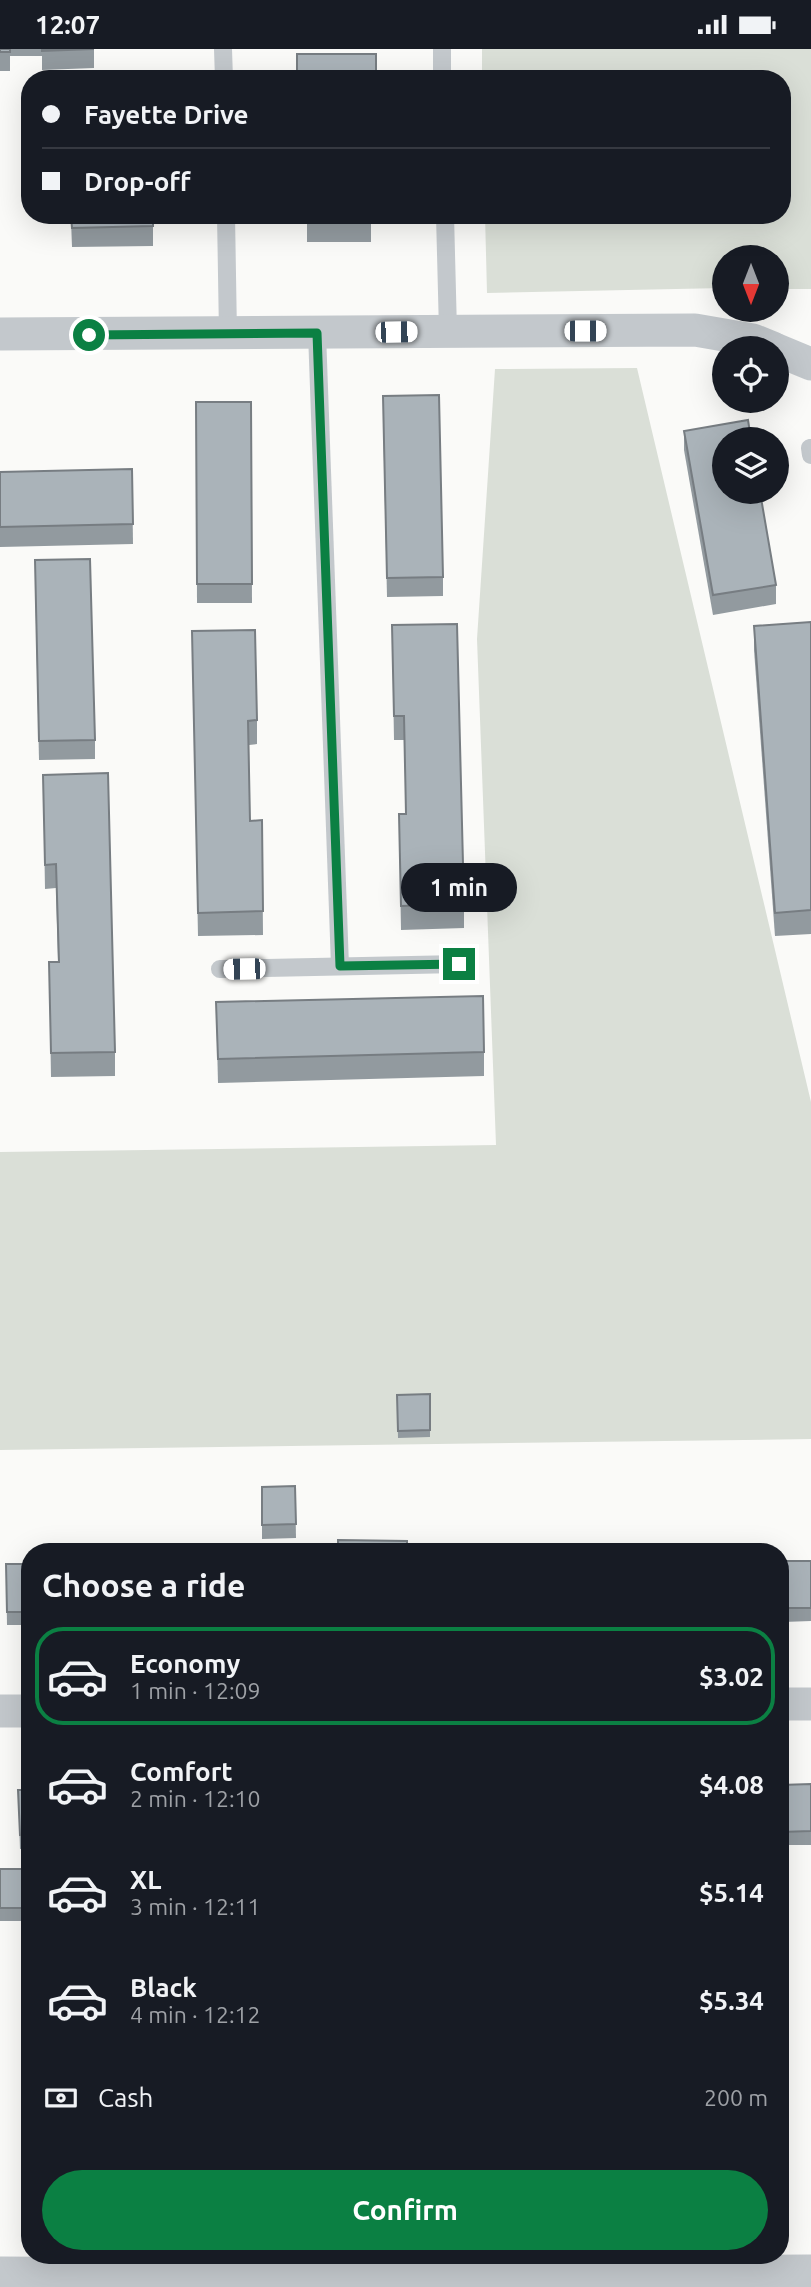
<!DOCTYPE html>
<html lang="en">
<head>
<meta charset="utf-8">
<style>
	body { margin:0; font-family:Ubuntu,sans-serif; background:#242831; color:#f1f3f6; height:100vh; display:flex; flex-direction:column; font-size:26px; white-space:nowrap }
	* { box-sizing:border-box; margin:0 }
	p { font-size:23px; color:#9ea1a6 }
	.icon { flex:none; width:38px; height:38px; fill:none; stroke:currentColor; stroke-width:2; stroke-linecap:round; stroke-linejoin:round }
	.map { position:relative; flex:1; overflow:hidden }
	.sheet { position:absolute; left:21px; top:1494px; width:768px; height:721px; display:flex; flex-direction:column; background:#171b24; border-radius:28px; box-shadow:0 7px 28px #0002 }
	.sheet>* { flex:none }
	.banner { position:absolute; left:21px; top:21px; width:770px; height:154px; border-radius:28px; box-shadow:0 7px 28px #0002; display:grid; align-content:center; height:154px; padding:0 21px; background:#171b24 }
	.needle { width:46px; rotate:180deg }
	.tools { position:absolute; left:712px; top:196px; display:grid; gap:14px }
	.tools a { display:grid; place-items:center; width:77px; height:77px; border-radius:50%; background:#171b24; box-shadow:0 7px 28px #0002; font-size:35px }
	.end { position:absolute; width:32px; height:32px; margin:-16px; border:9px solid #0b8043; background:#fff; box-shadow:0 0 0 4px #fff }
	.from { border-radius:50% }
	.bubble { position:absolute; height:49px; border-radius:24px; background:#171b24; box-shadow:0 7px 28px #0002; font-size:23px; font-weight:700; line-height:49px; text-align:center }
	.car { position:absolute; width:21px; height:42px; margin:-21px -10px; border-radius:9px; box-shadow:0 0 5px 2px #0007; background:linear-gradient(#fff 24%,#345 0 40%,#fff 0 76%,#345 0 86%,#fff 0) }
	.banner b { display:flex; align-items:center; gap:24px; height:66px; font-size:26px }
	.banner b+b { border-top:2px solid #363941 }
	.banner i { width:18px; height:18px; background:#f1f3f6 }
	ul { padding:0; list-style:none }
	li { display:flex; align-items:center; gap:21px; height:98px; margin:0 14px 10px; padding:0 7px; border:4px solid transparent; border-radius:28px }
	li div { flex:1 }
	li b { display:block; font-size:26px }
	li em { font-style:normal; font-weight:700 }
	li.selected { border-color:#0b8043 }
	li>.icon { width:63px; height:63px; stroke-width:1.5 }
	h2 { padding:0 21px; font-size:32px; line-height:84px }
	.pay { display:flex; align-items:center; gap:18px; height:77px; padding:0 21px; font-size:26px }
	.pay p { margin-inline-start:auto }
	.cta { display:flex; gap:14px; margin-top:auto; padding:14px 21px }
	.cta a { flex:1; height:80px; border-radius:42px; background:#0b8043; color:#fff; font-size:28px; font-weight:700; line-height:80px; text-align:center }
	.status { display:flex; justify-content:space-between; align-items:center; height:49px; padding:0 35px; background:#171b24; direction:ltr }
	.status svg { height:19px; fill:currentColor }
	.map>svg:first-child { display:block }
	.green { fill:#dadfd7 }
	.lines { fill:none; stroke-linecap:round; stroke-linejoin:round }
	.service { stroke:#c3c8cc; stroke-width:18 }
	.minor { stroke:#c3c8cc; stroke-width:33 }
	.wall { fill:#929a9f }
	.building { fill:#aab3b9; stroke:#777d82; stroke-width:2 }
	.route { stroke:#0b8043; stroke-width:9 }
</style>
</head>
<body>
<div class="status"><b>12:07</b><svg viewBox="0 0 49 12"><path d="M0 12V9h3v3zM5 12V6h3v6zM10 12V3h3v9zM15 12V0h3v12zM26 1h20v11H26zM47 4h2v5h-2z"/></svg></div>
<div class="map">
<svg width="811" height="2238" viewBox="0 0 811 2238">
	<rect width="100%" height="100%" fill="#fafaf8"/>
	<!-- green -->
	<g class="green">
		<polygon points="482,0 811,0 811,240 777,240 777,208 724,208 724,239 487,244 485,166 782,166 782,30 482,30"/>
		<polygon points="637,319 811,1053 811,1390 0,1401 0,1103 496,1096 477,590 495,320"/>
	</g>
	<g class="lines">
		<!-- service -->
		<g class="service">
			<polyline points="223,0 224,30"/>
			<polyline points="442,0 442,30"/>
			<polyline points="226,166 228,285"/>
			<polyline points="445,166 448,282"/>
			<polyline points="317,284 340,917"/>
			<polyline points="810,399 811,406"/>
			<polyline points="220,920 459,915"/>
		</g>
		<!-- minor -->
		<g class="minor">
			<polyline points="0,285 695,281 753,291 773,299"/>
			<polyline points="777,301 811,315"/>
			<polyline points="780,1655 811,1655"/>
			<polyline points="0,1662 30,1662"/>
			<polyline points="0,2224 165,2225 811,2222"/>
		</g>
	</g>
	<!-- wall -->
	<g class="wall">
		<polygon points="0,0 94,0 94,19 42,21 42,7 10,7 10,22 0,22"/>
		<polygon points="59,166 164,166 164,167 153,167 153,197 72,198 71,171 59,171"/>
		<polygon points="298,166 380,166 380,173 371,173 371,193 307,193 307,175 298,175"/>
		<polygon points="196,353 251,353 252,554 197,554"/>
		<polygon points="383,367 443,528 443,547 387,548"/>
		<polygon points="684,382 776,536 776,555 713,566 684,401"/>
		<polygon points="132,420 133,495 0,498 0,423"/>
		<polygon points="35,531 95,691 95,710 39,711"/>
		<polygon points="811,573 811,885 775,887 754,601 754,577"/>
		<polygon points="392,576 464,855 464,879 401,881 399,765 406,765 404,691 394,691"/>
		<polygon points="192,582 257,671 257,695 249,696 250,772 262,771 263,886 198,887"/>
		<polygon points="43,726 115,1003 115,1027 51,1028 49,913 58,913 56,839 45,840"/>
		<polygon points="216,953 484,1003 484,1027 218,1034"/>
		<polygon points="430,1345 430,1388 398,1389 397,1346"/>
		<polygon points="295,1437 296,1489 262,1490 262,1438"/>
		<polygon points="783,1512 811,1512 811,1572 783,1573"/>
		<polygon points="6,1515 30,1515 30,1576 7,1576"/>
		<polygon points="811,1735 811,1796 781,1796 781,1736"/>
		<polygon points="18,1741 30,1741 30,1799 20,1800"/>
		<rect x="0" y="1820" width="30" height="52"/>
		<polygon points="24,2060 30,2060 30,2117 23,2117"/>
	</g>
	<!-- building -->
	<g class="building">
		<rect x="0" y="0" width="10" height="3"/>
		<polygon points="42,0 94,0 42,2"/>
		<rect x="297" y="5" width="79" height="25"/>
		<polygon points="71,166 153,166 153,177 72,179"/>
		<rect x="307" y="166" width="64" height="8"/>
		<polygon points="439,346 443,528 387,529 383,347"/>
		<polygon points="196,353 251,353 252,535 197,535"/>
		<polygon points="748,371 751,390 724,390 724,443 760,443 776,536 713,546 684,382"/>
		<polygon points="132,420 133,475 0,478 0,423"/>
		<polygon points="90,510 95,691 39,692 35,511"/>
		<polygon points="811,573 811,861 775,864 754,577"/>
		<polygon points="457,575 464,855 401,857 399,765 406,765 404,667 394,667 392,576"/>
		<polygon points="255,581 257,671 248,672 250,772 262,771 263,862 198,864 192,582"/>
		<polygon points="108,724 115,1003 51,1004 49,913 59,913 56,815 45,816 43,726"/>
		<polygon points="483,947 484,1003 218,1010 216,953"/>
		<polygon points="430,1345 430,1381 398,1382 397,1346"/>
		<polygon points="295,1437 296,1475 262,1476 262,1438"/>
		<polygon points="338,1491 407,1492 407,1503 338,1503"/>
		<rect x="783" y="1512" width="28" height="47"/>
		<polygon points="6,1515 30,1515 30,1563 7,1563"/>
		<polygon points="811,1735 811,1782 781,1783 781,1736"/>
		<polygon points="18,1741 30,1741 30,1786 20,1786"/>
		<rect x="0" y="1820" width="30" height="39"/>
		<polygon points="24,2060 30,2060 30,2104 23,2104"/>
	</g>
	<g class="lines">
		<!-- route -->
		<polyline class="route" points="89,286 317,284 340,917 459,915"/>
	</g>
</svg>
<div class="tools">
<a><svg class="needle" viewBox="-14 -14 28 28"><path d="M0-13l5 13h-10z" fill="#e53935"/><path d="M0 13l5-13h-10z" fill="#9ea1a6"/></svg></a>
<a><svg class="icon" aria-label="locate" viewBox="0 0 24 24"><circle cx="12" cy="12" r="6"/><path d="M12 2v4M12 18v4M2 12h4M18 12h4"/></svg></a>
<a><svg class="icon" aria-label="layers" viewBox="0 0 24 24"><path d="M12 4l9 5-9 5-9-5zM3 14l9 5 9-5"/></svg></a>
</div>
<i class="end from" style="left:89px;top:286px"></i>
<i class="end" style="left:459px;top:915px"></i>
<div class="bubble" style="left:401px;top:814px;width:116px">1 min</div>
<i class="car" style="left:585px;top:282px;rotate:90deg"></i>
<i class="car" style="left:396px;top:283px;rotate:89deg"></i>
<i class="car" style="left:244px;top:920px;rotate:269deg"></i>
<div class="banner">
<b><i class="from"></i>Fayette Drive</b>
<b><i></i>Drop-off</b>
</div>
<section class="sheet">
<h2>Choose a ride</h2>
<ul>
<li class="selected"><svg class="icon" aria-label="car" viewBox="0 0 24 24"><path d="M5 17H2v-5l4-1 3-4h7l3 4 3 1v5h-3M9 17h6M6 11h13"/><circle cx="7" cy="17" r="2"/><circle cx="17" cy="17" r="2"/></svg><div><b>Economy</b><p>1 min · 12:09</p></div><em>$3.02</em></li>
<li><svg class="icon" aria-label="car" viewBox="0 0 24 24"><path d="M5 17H2v-5l4-1 3-4h7l3 4 3 1v5h-3M9 17h6M6 11h13"/><circle cx="7" cy="17" r="2"/><circle cx="17" cy="17" r="2"/></svg><div><b>Comfort</b><p>2 min · 12:10</p></div><em>$4.08</em></li>
<li><svg class="icon" aria-label="car" viewBox="0 0 24 24"><path d="M5 17H2v-5l4-1 3-4h7l3 4 3 1v5h-3M9 17h6M6 11h13"/><circle cx="7" cy="17" r="2"/><circle cx="17" cy="17" r="2"/></svg><div><b>XL</b><p>3 min · 12:11</p></div><em>$5.14</em></li>
<li><svg class="icon" aria-label="car" viewBox="0 0 24 24"><path d="M5 17H2v-5l4-1 3-4h7l3 4 3 1v5h-3M9 17h6M6 11h13"/><circle cx="7" cy="17" r="2"/><circle cx="17" cy="17" r="2"/></svg><div><b>Black</b><p>4 min · 12:12</p></div><em>$5.34</em></li>
</ul>
<div class="pay"><svg class="icon" aria-label="cash" viewBox="0 0 24 24"><path d="M3 7h18v10H3z"/><circle cx="12" cy="12" r="2"/></svg>Cash<p>200 m</p></div>
<div class="cta"><a>Confirm</a></div>
</section>
</div>
</body>
</html>
